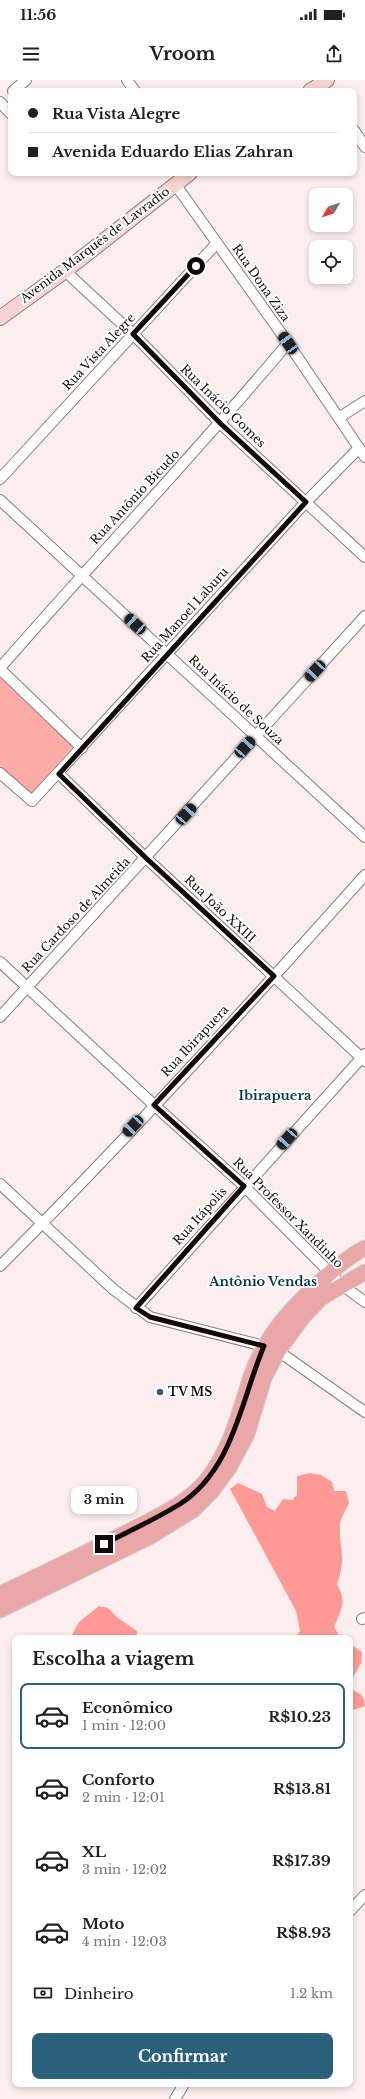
<!DOCTYPE html>
<html lang="pt">
<head>
<meta charset="utf-8">
<style>
	body { margin:0; font-family:"Libre Baskerville",serif; background:#f6f6f6; color:#202124; height:100vh; display:flex; flex-direction:column; font-size:15px; white-space:nowrap }
	* { box-sizing:border-box; margin:0 }
	p { font-size:13px; color:#757577 }
	.icon { flex:none; width:22px; height:22px; fill:none; stroke:currentColor; stroke-width:2; stroke-linecap:round; stroke-linejoin:round }
	.map { position:relative; flex:1; overflow:hidden }
	.details { position:absolute; left:12px; top:1555px; width:341px; height:452px; display:flex; flex-direction:column; background:#fff; border-radius:8px; box-shadow:0 2px 6px #0003 }
	.details>* { flex:none }
	.banner { position:absolute; left:8px; top:8px; width:349px; height:88px; border-radius:8px; box-shadow:0 2px 6px #0003; display:grid; align-content:center; height:88px; padding:0 20px; background:#fff }
	.needle { width:26px; rotate:231deg }
	.fabs { position:absolute; left:309px; top:108px; display:grid; gap:8px }
	.fabs a { display:grid; place-items:center; width:44px; height:44px; border-radius:8px; background:#fff; box-shadow:0 2px 6px #0003; font-size:20px }
	.end { position:absolute; width:18px; height:18px; margin:-9px; border:5px solid #110a0a; background:#fff; box-shadow:0 0 0 2px #fff }
	.from { border-radius:50% }
	.bubble { position:absolute; height:28px; border-radius:8px; background:#fff; box-shadow:0 2px 6px #0003; font-size:13px; font-weight:700; line-height:28px; text-align:center }
	.car { position:absolute; width:12px; height:24px; margin:-12px -6px; border-radius:5px; box-shadow:0 0 3px 1px #0007; background:linear-gradient(#222 24%,#8ab4d8 0 40%,#222 0 76%,#8ab4d8 0 86%,#222 0) }
	.banner b { display:flex; align-items:center; gap:14px; height:38px; font-size:15px }
	.banner b+b { border-top:1px solid #e0e0e0 }
	.banner i { width:10px; height:10px; background:#202124 }
	ul { padding:0; list-style:none }
	li { display:flex; align-items:center; gap:12px; height:66px; margin:0 8px 6px; padding:0 12px; border:2px solid transparent; border-radius:8px }
	li div { flex:1 }
	li b { display:block; font-size:15px }
	li em { font-style:normal; font-weight:700 }
	li.on { border-color:#2b607b }
	li>.icon { width:36px; height:36px; stroke-width:1.5 }
	h2 { padding:0 20px; font-size:18px; line-height:48px }
	.pay { display:flex; align-items:center; gap:10px; height:44px; padding:0 20px; font-size:15px }
	.pay p { margin-inline-start:auto }
	.cta { display:flex; gap:8px; margin-top:auto; padding:8px 20px }
	.cta a { flex:1; height:46px; border-radius:8px; background:#2b607b; color:#fff; font-size:16px; font-weight:700; line-height:46px; text-align:center }
	.status { display:flex; justify-content:space-between; align-items:center; height:28px; padding:0 20px; background:#fff; direction:ltr }
	.status svg { height:11px; fill:currentColor }
	header { display:flex; justify-content:space-between; align-items:center; height:52px; padding:0 20px; background:#fff; font-size:18px; font-weight:700 }
	.map>svg:first-child { display:block }
	.green { fill:#fcaba8 }
	.forest { fill:#fe9996 }
	.lines { fill:none; stroke-linecap:round; stroke-linejoin:round }
	.minor-casing { stroke:#8e7a79; stroke-width:12 }
	.secondary-casing { stroke:#8e7a79; stroke-width:16 }
	.primary-casing { stroke:#cfcece; stroke-width:17 }
	.minor { stroke:#fff; stroke-width:10 }
	.secondary { stroke:#f4d4d3; stroke-width:14 }
	.primary { stroke:#e9a8a7; stroke-width:15 }
	.route { stroke:#110a0a; stroke-width:5 }
	.poi-dot { fill:#2b607b; stroke:#fff; stroke-width:1.5 }
	.labels { text-anchor:middle; stroke-width:4; stroke-linejoin:round; paint-order:stroke }
	.street-label { font-size:12px; fill:#110a0a; stroke:#fff }
	.poi-label { font-size:12px; font-weight:bold; fill:#110a0a; stroke:#fff; text-anchor:start }
	.neighbourhood-label { font-size:13px; font-weight:bold; fill:#0b374d; stroke:#fff }
</style>
</head>
<body>
<div class="status"><b>11:56</b><svg viewBox="0 0 49 12"><path d="M0 12V9h3v3zM5 12V6h3v6zM10 12V3h3v9zM15 12V0h3v12zM26 1h20v11H26zM47 4h2v5h-2z"/></svg></div>
<header><svg class="icon" aria-label="menu" viewBox="0 0 24 24"><path d="M4 6h16M4 12h16M4 18h16"/></svg>Vroom<svg class="icon" aria-label="share" viewBox="0 0 24 24"><path d="M12 15V3M7 8l5-5 5 5M5 13v7h14v-7"/></svg></header>
<div class="map">
<svg width="365" height="2019" viewBox="0 0 365 2019">
	<rect width="100%" height="100%" fill="#fceeee"/>
	<!-- green -->
	<polygon class="green" points="3,596 74,665 31,714 0,686 0,599"/>
	<!-- forest -->
	<g class="forest">
		<path d="M309,1393L321,1395L332,1402L334,1411H346L349,1423C346,1429 340,1439 340,1446C339,1471 347,1476 337,1504C347,1523 342,1528 334,1547L341,1558H295L300,1551L296,1531L230,1409L238,1403L262,1414L267,1427L275,1431L283,1419L292,1420L297,1415V1396Z"/>
		<polygon points="99,1526 108,1528 118,1538 137,1551 137,1558 70,1558 79,1542"/>
		<polygon points="350,1564 362,1572 361,1583 350,1603"/>
		<path d="M350,1609C359,1613 365,1614 365,1626L350,1631Z"/>
	</g>
	<g class="lines">
		<!-- minor casing -->
		<g class="minor-casing">
			<g id="minor">
				<polyline points="127,0 135,11"/>
				<polyline points="13,11 26,0"/>
				<polyline points="0,22 11,34"/>
				<polyline points="354,50 365,67"/>
				<polyline points="175,104 288,263 365,377"/>
				<polyline points="65,191 133,254 221,344 365,477"/>
				<polyline points="340,337 365,321"/>
				<polyline points="0,399 217,163"/>
				<polyline points="0,420 365,757"/>
				<path d="M0,588C95,479 195,374 288,263"/>
				<polyline points="0,589 82,668"/>
				<polyline points="0,693 32,721 306,422 359,368"/>
				<polyline points="59,694 146,778 365,981"/>
				<polyline points="0,882 154,1025 244,1106 342,1205 365,1222"/>
				<polyline points="0,937 365,536"/>
				<polyline points="0,1104 113,1209 150,1237 264,1266"/>
				<path d="M0,1186C126,1060 246,928 365,795"/>
				<polyline points="136,1228 365,974"/>
				<polyline points="278,1271 365,1332"/>
				<polyline points="362,1539 365,1538"/>
				<polyline points="350,1831 365,1815"/>
				<polyline points="175,2019 184,2004"/>
			</g>
		</g>
		<!-- secondary casing -->
		<g class="secondary-casing">
			<g id="secondary">
				<polyline points="310,11 327,0"/>
				<polyline points="0,238 65,191 190,93"/>
			</g>
		</g>
		<!-- primary casing -->
		<g class="primary-casing">
			<g id="primary">
				<path d="M0,1514C43,1494 85,1473 128,1452C154,1438 186,1425 206,1401C231,1370 239,1333 251,1296C265,1256 291,1228 322,1200C335,1188 349,1176 365,1168"/>
				<polyline points="0,1530 151,1456 193,1430 212,1411 229,1388 247,1354 264,1298 278,1271 302,1238 321,1218 365,1192"/>
			</g>
		</g>
		<!-- minor -->
		<use href="#minor" class="minor"/>
		<!-- secondary -->
		<use href="#secondary" class="secondary"/>
		<!-- primary -->
		<use href="#primary" class="primary"/>
	</g>
	<g class="lines">
		<!-- route -->
		<path class="route" d="M104,1464C129,1451 156,1439 180,1424C233,1390 241,1320 264,1266L150,1237L136,1228L244,1106L154,1025L274,896L146,778L59,694L306,422L221,344L133,254L196,186"/>
	</g>
	<!-- markers -->
	<circle class="poi-dot" cx="160" cy="1312" r="4"/>
	<g class="labels">
		<!-- street labels -->
		<g class="street-label">
			<text transform="translate(95 165) rotate(-37)" y="4">Avenida Marquês de Lavradio</text>
			<text transform="translate(261 203) rotate(55)" y="4">Rua Dona Ziza</text>
			<text transform="translate(99 272) rotate(-47)" y="4">Rua Vista Alegre</text>
			<text transform="translate(223 326) rotate(44)" y="4">Rua Inácio Gomes</text>
			<text transform="translate(135 417) rotate(-47)" y="4">Rua Antônio Bicudo</text>
			<text transform="translate(185 535) rotate(-48)" y="4">Rua Manoel Laburu</text>
			<text transform="translate(236 620) rotate(43)" y="4">Rua Inácio de Souza</text>
			<text transform="translate(220 829) rotate(43)" y="4">Rua João XXIII</text>
			<text transform="translate(76 835) rotate(-47)" y="4">Rua Cardoso de Almeida</text>
			<text transform="translate(195 961) rotate(-47)" y="4">Rua Ibirapuera</text>
			<text transform="translate(288 1133) rotate(45)" y="4">Rua Professor Xandinho</text>
			<text transform="translate(200 1136) rotate(-48)" y="4">Rua Itápolis</text>
		</g>
		<!-- poi labels -->
		<g class="poi-label">
			<text x="168" y="1316">TV MS</text>
		</g>
		<!-- neighbourhood labels -->
		<g class="neighbourhood-label">
			<text x="275" y="1020">Ibirapuera</text>
			<text x="263" y="1206">Antônio Vendas</text>
		</g>
	</g>
</svg>
<div class="fabs">
<a><svg class="needle" viewBox="-14 -14 28 28"><path d="M0-13l5 13h-10z" fill="#e53935"/><path d="M0 13l5-13h-10z" fill="#757577"/></svg></a>
<a><svg class="icon" aria-label="locate" viewBox="0 0 24 24"><circle cx="12" cy="12" r="6"/><path d="M12 2v4M12 18v4M2 12h4M18 12h4"/></svg></a>
</div>
<i class="end from" style="left:196px;top:186px"></i>
<i class="end" style="left:104px;top:1464px"></i>
<div class="bubble" style="left:71px;top:1406px;width:66px">3 min</div>
<i class="car" style="left:288px;top:263px;rotate:325deg"></i>
<i class="car" style="left:135px;top:544px;rotate:312deg"></i>
<i class="car" style="left:315px;top:591px;rotate:223deg"></i>
<i class="car" style="left:245px;top:667px;rotate:42deg"></i>
<i class="car" style="left:186px;top:734px;rotate:42deg"></i>
<i class="car" style="left:133px;top:1046px;rotate:223deg"></i>
<i class="car" style="left:287px;top:1059px;rotate:222deg"></i>
<div class="banner">
<b><i class="from"></i>Rua Vista Alegre</b>
<b><i></i>Avenida Eduardo Elias Zahran</b>
</div>
<section class="details">
<h2>Escolha a viagem</h2>
<ul>
<li class="on"><svg class="icon" aria-label="car" viewBox="0 0 24 24"><path d="M5 17H2v-5l4-1 3-4h7l3 4 3 1v5h-3M9 17h6M6 11h13"/><circle cx="7" cy="17" r="2"/><circle cx="17" cy="17" r="2"/></svg><div><b>Econômico</b><p>1 min · 12:00</p></div><em>R$10.23</em></li>
<li><svg class="icon" aria-label="car" viewBox="0 0 24 24"><path d="M5 17H2v-5l4-1 3-4h7l3 4 3 1v5h-3M9 17h6M6 11h13"/><circle cx="7" cy="17" r="2"/><circle cx="17" cy="17" r="2"/></svg><div><b>Conforto</b><p>2 min · 12:01</p></div><em>R$13.81</em></li>
<li><svg class="icon" aria-label="car" viewBox="0 0 24 24"><path d="M5 17H2v-5l4-1 3-4h7l3 4 3 1v5h-3M9 17h6M6 11h13"/><circle cx="7" cy="17" r="2"/><circle cx="17" cy="17" r="2"/></svg><div><b>XL</b><p>3 min · 12:02</p></div><em>R$17.39</em></li>
<li><svg class="icon" aria-label="car" viewBox="0 0 24 24"><path d="M5 17H2v-5l4-1 3-4h7l3 4 3 1v5h-3M9 17h6M6 11h13"/><circle cx="7" cy="17" r="2"/><circle cx="17" cy="17" r="2"/></svg><div><b>Moto</b><p>4 min · 12:03</p></div><em>R$8.93</em></li>
</ul>
<div class="pay"><svg class="icon" aria-label="cash" viewBox="0 0 24 24"><path d="M3 7h18v10H3z"/><circle cx="12" cy="12" r="2"/></svg>Dinheiro<p>1.2 km</p></div>
<div class="cta"><a>Confirmar</a></div>
</section>
</div>
</body>
</html>
